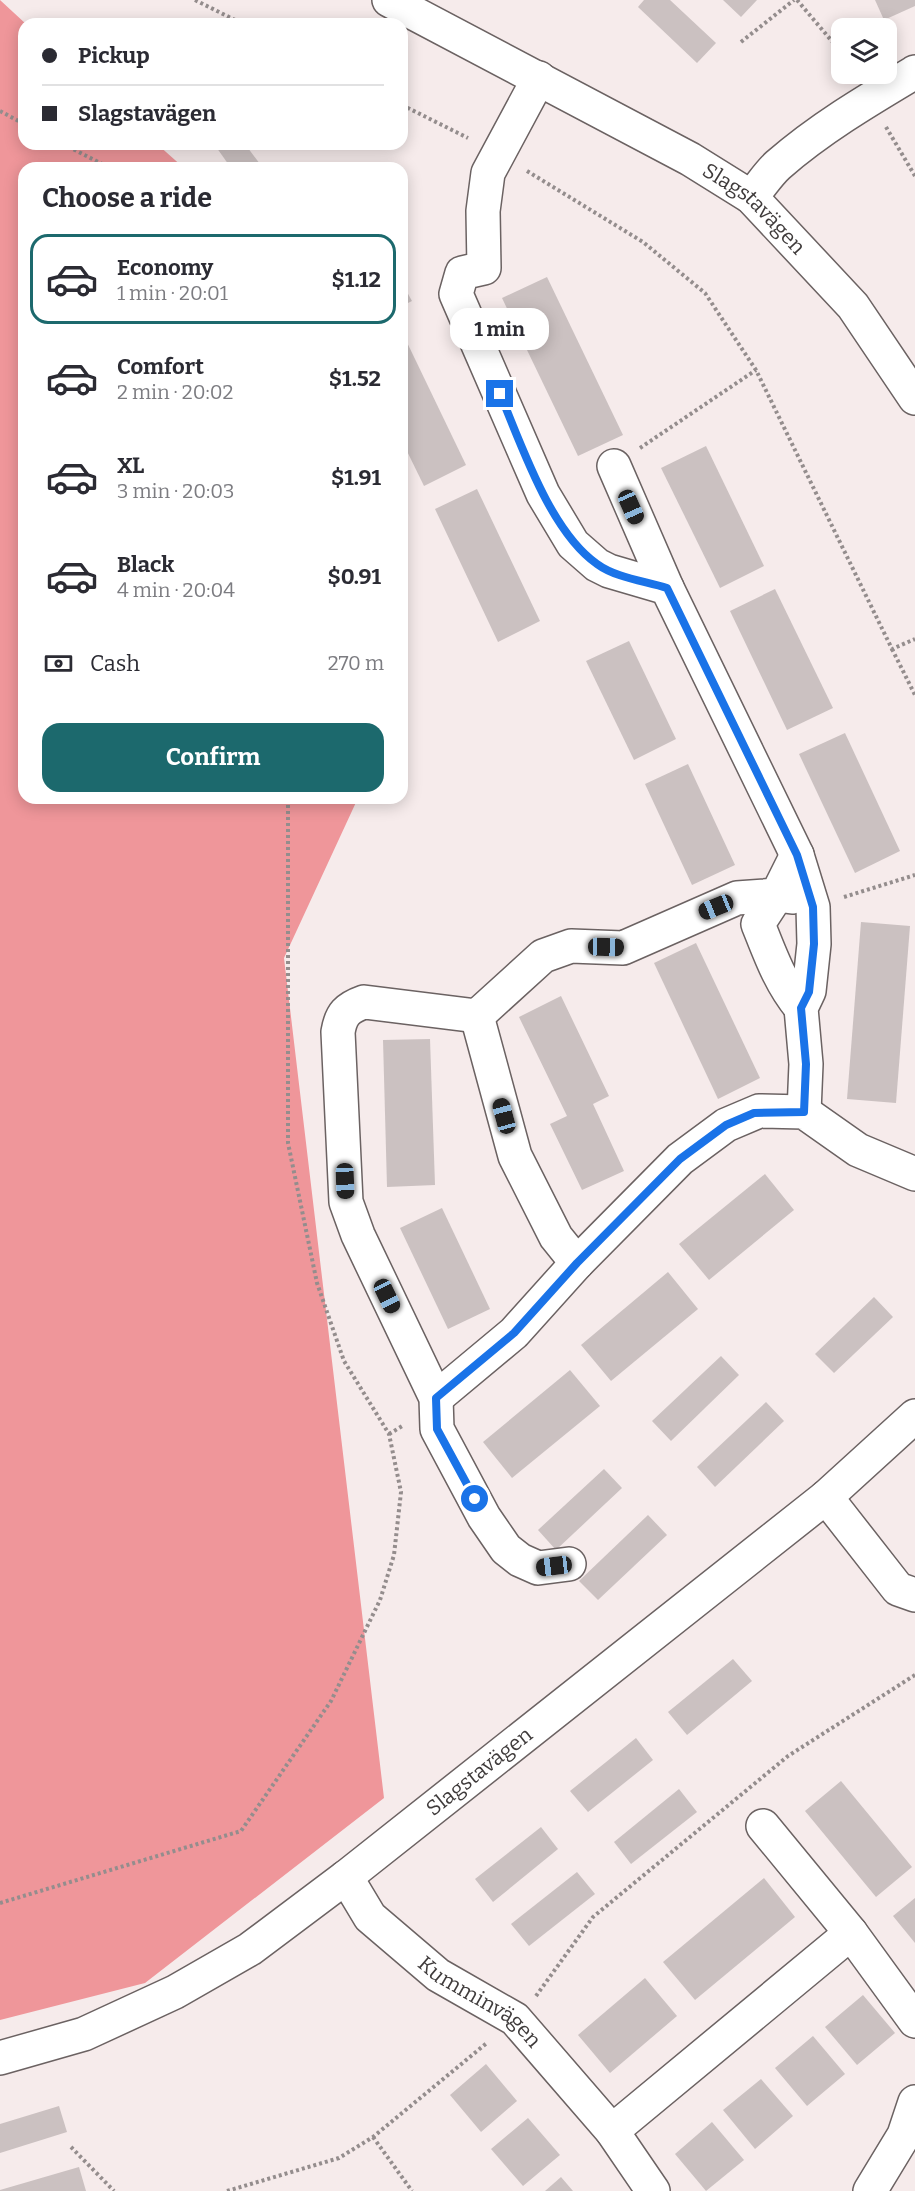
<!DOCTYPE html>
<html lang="en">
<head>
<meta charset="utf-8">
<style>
	body { margin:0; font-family:Bitter,serif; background:#f2f2f3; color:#2b2b33; height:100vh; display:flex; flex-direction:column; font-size:22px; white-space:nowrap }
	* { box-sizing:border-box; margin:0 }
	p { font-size:20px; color:#7c7c81 }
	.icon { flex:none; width:33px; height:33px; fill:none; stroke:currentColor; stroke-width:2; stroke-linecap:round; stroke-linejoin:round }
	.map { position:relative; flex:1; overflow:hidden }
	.sheet { position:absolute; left:18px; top:162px; width:390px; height:642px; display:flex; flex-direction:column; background:#fff; border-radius:18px; box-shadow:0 3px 15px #0003 }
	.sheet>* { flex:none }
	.hud { position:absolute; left:18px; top:18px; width:390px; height:132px; border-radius:18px; box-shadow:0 3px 15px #0003; display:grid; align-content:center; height:132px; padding:0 24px; background:#fff }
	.tools { position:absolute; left:831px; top:18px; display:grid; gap:12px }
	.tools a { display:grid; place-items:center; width:66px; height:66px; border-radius:12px; background:#fff; box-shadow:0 3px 15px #0003; font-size:30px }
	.end { position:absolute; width:27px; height:27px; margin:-14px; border:8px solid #1a73e8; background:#fff; box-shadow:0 0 0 3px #fff }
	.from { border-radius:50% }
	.bubble { position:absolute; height:42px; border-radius:18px; background:#fff; box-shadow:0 3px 15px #0003; font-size:20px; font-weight:700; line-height:42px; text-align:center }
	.car { position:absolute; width:18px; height:36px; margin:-18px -9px; border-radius:8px; box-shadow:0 0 4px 2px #0007; background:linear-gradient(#222 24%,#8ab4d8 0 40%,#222 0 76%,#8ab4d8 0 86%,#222 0) }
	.hud b { display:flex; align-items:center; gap:21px; height:57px; font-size:22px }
	.hud b+b { border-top:2px solid #e1e1e2 }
	.hud i { width:15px; height:15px; background:#2b2b33 }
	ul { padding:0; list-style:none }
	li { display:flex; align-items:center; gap:18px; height:90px; margin:0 12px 9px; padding:0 12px; border:3px solid transparent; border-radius:18px }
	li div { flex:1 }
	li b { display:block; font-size:22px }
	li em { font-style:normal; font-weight:700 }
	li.selected { border-color:#1c696d }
	li>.icon { width:54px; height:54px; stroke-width:1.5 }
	h2 { padding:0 24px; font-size:27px; line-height:72px }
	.pay { display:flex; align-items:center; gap:15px; height:66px; padding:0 24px; font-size:22px }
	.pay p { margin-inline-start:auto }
	.primary-button { display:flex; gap:12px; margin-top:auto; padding:12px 24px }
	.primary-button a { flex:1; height:69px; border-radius:18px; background:#1c696d; color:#fff; font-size:24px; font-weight:700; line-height:69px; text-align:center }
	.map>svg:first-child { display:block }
	.forest { fill:#ef969a }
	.building { fill:#cbc1c1 }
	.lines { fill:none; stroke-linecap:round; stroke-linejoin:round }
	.minor-casing { stroke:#6b6262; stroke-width:36 }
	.path { stroke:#948d8d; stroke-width:4; stroke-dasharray:3 3; stroke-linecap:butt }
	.minor { stroke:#fff; stroke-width:33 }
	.route { stroke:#1a73e8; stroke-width:8 }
	.labels { text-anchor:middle; stroke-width:5; stroke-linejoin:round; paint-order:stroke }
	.street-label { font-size:21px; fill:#3f3b3b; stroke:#f6ebeb }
</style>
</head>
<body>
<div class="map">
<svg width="915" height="2191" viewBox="0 0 915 2191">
	<rect width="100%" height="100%" fill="#f6ebeb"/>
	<!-- forest -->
	<polygon class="forest" points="0,0 26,24 24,24 24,144 157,144 184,168 24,168 24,798 358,798 284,958 384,1798 145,1983 0,2020"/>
	<!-- building -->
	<g class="building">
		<polygon points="644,0 670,0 716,43 697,63 638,7"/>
		<polygon points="723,0 757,0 741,17"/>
		<polygon points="875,0 915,0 915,6 884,20"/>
		<polygon points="214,144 245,144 263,168 231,168"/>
		<polygon points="547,277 623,435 578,456 502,298"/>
		<polygon points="402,283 412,301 402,306"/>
		<polygon points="402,332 466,465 424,486 402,441"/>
		<polygon points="706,446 764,566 720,588 661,468"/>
		<polygon points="477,489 540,621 498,642 435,509"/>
		<polygon points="775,589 833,708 787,730 730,611"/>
		<polygon points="629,641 676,739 634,760 586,661"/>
		<polygon points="845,733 900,851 855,873 799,754"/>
		<polygon points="688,764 735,865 692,885 645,784"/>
		<polygon points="861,922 910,926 896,1103 847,1099"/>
		<polygon points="696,943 760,1078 718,1099 654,963"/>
		<polygon points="561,996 609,1096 593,1104 624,1171 582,1190 550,1124 567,1116 519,1017"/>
		<polygon points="430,1039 435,1185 387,1187 383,1040"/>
		<polygon points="765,1174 794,1210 709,1280 679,1244"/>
		<polygon points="442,1208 490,1309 448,1329 400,1228"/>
		<polygon points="668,1272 698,1309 611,1381 581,1345"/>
		<polygon points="874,1297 893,1317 834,1373 815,1354"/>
		<polygon points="721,1356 739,1375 671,1441 652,1421"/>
		<polygon points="570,1370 600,1406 512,1478 483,1442"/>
		<polygon points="766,1402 784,1421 715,1487 697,1467"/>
		<polygon points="604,1469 622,1488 556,1550 538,1530"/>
		<polygon points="648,1515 667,1535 598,1600 579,1581"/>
		<polygon points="733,1659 752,1681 687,1735 668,1712"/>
		<polygon points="636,1738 653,1760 588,1812 570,1791"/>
		<polygon points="841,1781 912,1867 876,1897 805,1811"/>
		<polygon points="679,1789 697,1812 631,1864 614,1842"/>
		<polygon points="541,1827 558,1849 493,1902 475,1879"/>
		<polygon points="577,1872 595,1894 529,1946 511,1924"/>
		<polygon points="764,1878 795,1917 695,2000 663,1962"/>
		<polygon points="915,1898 915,1943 893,1916"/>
		<polygon points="645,1978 677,2016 610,2073 578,2035"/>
		<polygon points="863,1995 895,2033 857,2065 825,2027"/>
		<polygon points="813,2036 845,2074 807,2106 775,2068"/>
		<polygon points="486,2064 517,2101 481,2132 450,2095"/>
		<polygon points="761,2079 793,2116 755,2149 723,2110"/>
		<polygon points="59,2106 67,2132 0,2153 0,2124"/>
		<polygon points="528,2118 560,2155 523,2186 491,2149"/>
		<polygon points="712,2122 744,2160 706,2191 675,2154"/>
		<polygon points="79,2167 86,2191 0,2191 0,2190"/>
		<polygon points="561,2177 573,2191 545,2191"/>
	</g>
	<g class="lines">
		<!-- minor casing -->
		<g class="minor-casing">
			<g id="minor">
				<path id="s1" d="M389,0L690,159L751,197L853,306L915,398"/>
				<polyline points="539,78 488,173 483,211 484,268 462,273 456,294 543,494 573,544 597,565 609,571 667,588 797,855 813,907 814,944 809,991 801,1008 806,1064 804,1112"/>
				<path d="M751,197C760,187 768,174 778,165C819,129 868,100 915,72"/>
				<polyline points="614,466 667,588"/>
				<path d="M792,897L777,895L758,924C770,954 780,983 801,1008"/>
				<polyline points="477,1016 515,1156 556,1237 577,1263"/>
				<polyline points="436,1398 514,1333 577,1263 680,1159 726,1125 759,1111 804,1112 858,1150 915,1174"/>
				<polyline points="826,1497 898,1589 915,1595"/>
				<path d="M569,1564L538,1568L520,1560L506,1549L484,1517L437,1429L436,1398L358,1235L346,1202L338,1032C341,1014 347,1008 364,1002L477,1016L543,956L571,946L623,948L737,898L777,895L797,855"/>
				<polyline points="763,1826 851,1933 915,2021"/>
				<path id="s2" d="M346,1877L370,1917L438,1975L515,2019L612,2131L653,2191"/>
				<path id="s3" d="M0,2058L84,2034L175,1992L250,1949L346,1877L826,1497L915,1416"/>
				<polyline points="612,2131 851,1933"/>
				<polyline points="870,2191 904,2135 915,2102"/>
			</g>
		</g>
		<!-- path -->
		<g class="path">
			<polyline points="195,0 243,24"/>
			<polyline points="797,0 842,53"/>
			<polyline points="741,42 794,0"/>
			<polyline points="402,105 468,138"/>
			<polyline points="0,111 24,124"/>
			<polyline points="886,127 915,176"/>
			<polyline points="63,144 110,168"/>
			<polyline points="527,171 643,242 705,293 756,370 892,649 915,639"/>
			<polyline points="640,448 756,370"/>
			<polyline points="892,649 915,695"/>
			<polyline points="844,897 915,875"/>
			<polyline points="389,1434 404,1425"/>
			<polyline points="0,1903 241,1831 331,1701 380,1600 394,1555 401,1492 389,1434 344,1361 317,1283 288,1143 288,798"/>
			<polyline points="536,1996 593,1917 788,1756 915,1675"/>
			<polyline points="373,2137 412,2191"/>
			<polyline points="71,2147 114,2191"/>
			<polyline points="227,2191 339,2158 373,2137 488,2042"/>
		</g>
		<!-- minor -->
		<use href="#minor" class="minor"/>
	</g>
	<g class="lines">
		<!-- route -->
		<path class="route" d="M475,1499L437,1429L436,1398L514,1333L577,1263L680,1159L726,1125L754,1113L804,1112L806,1064L801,1008L809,992L814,944L813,907L797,855L667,588C645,581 616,578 597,564C550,531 522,446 500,394"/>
	</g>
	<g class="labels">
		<!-- street labels -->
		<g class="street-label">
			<text dy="7" stroke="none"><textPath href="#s1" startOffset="422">Slagstavägen</textPath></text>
			<text dy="7" stroke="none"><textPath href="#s3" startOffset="564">Slagstavägen</textPath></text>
			<text dy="7" stroke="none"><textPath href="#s2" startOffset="186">Kumminvägen</textPath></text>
		</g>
	</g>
</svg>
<div class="tools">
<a><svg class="icon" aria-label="layers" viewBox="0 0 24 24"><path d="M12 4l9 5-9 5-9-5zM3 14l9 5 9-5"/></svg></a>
</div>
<i class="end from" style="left:475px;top:1499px"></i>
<i class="end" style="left:500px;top:394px"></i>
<div class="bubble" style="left:450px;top:308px;width:99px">1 min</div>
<i class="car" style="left:631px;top:507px;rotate:156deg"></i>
<i class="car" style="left:716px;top:907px;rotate:248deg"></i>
<i class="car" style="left:606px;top:947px;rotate:91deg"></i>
<i class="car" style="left:504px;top:1116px;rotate:345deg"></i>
<i class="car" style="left:345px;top:1181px;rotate:178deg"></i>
<i class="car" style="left:387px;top:1296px;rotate:154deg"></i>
<i class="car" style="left:554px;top:1566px;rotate:263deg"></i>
<div class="hud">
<b><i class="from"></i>Pickup</b>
<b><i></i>Slagstavägen</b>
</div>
<section class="sheet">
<h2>Choose a ride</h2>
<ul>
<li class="selected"><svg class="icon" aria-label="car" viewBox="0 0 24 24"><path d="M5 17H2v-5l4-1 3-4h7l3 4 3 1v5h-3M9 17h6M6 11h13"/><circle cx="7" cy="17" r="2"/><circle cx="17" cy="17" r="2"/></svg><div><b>Economy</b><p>1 min · 20:01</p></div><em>$1.12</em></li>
<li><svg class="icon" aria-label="car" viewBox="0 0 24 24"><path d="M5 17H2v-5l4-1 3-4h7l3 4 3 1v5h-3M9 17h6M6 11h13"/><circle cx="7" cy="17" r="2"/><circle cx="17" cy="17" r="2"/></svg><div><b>Comfort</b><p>2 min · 20:02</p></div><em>$1.52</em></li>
<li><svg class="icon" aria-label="car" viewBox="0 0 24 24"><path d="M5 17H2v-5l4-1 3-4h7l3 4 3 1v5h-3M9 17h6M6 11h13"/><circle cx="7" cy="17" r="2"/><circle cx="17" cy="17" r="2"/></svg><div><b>XL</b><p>3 min · 20:03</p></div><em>$1.91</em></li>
<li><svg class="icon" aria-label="car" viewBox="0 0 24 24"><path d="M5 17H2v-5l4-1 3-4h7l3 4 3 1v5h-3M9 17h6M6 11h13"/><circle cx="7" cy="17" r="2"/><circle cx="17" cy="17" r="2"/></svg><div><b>Black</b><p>4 min · 20:04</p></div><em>$0.91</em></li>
</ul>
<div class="pay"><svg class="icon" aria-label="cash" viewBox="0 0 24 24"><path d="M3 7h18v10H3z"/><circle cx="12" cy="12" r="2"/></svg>Cash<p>270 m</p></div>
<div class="primary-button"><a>Confirm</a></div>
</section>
</div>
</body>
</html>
